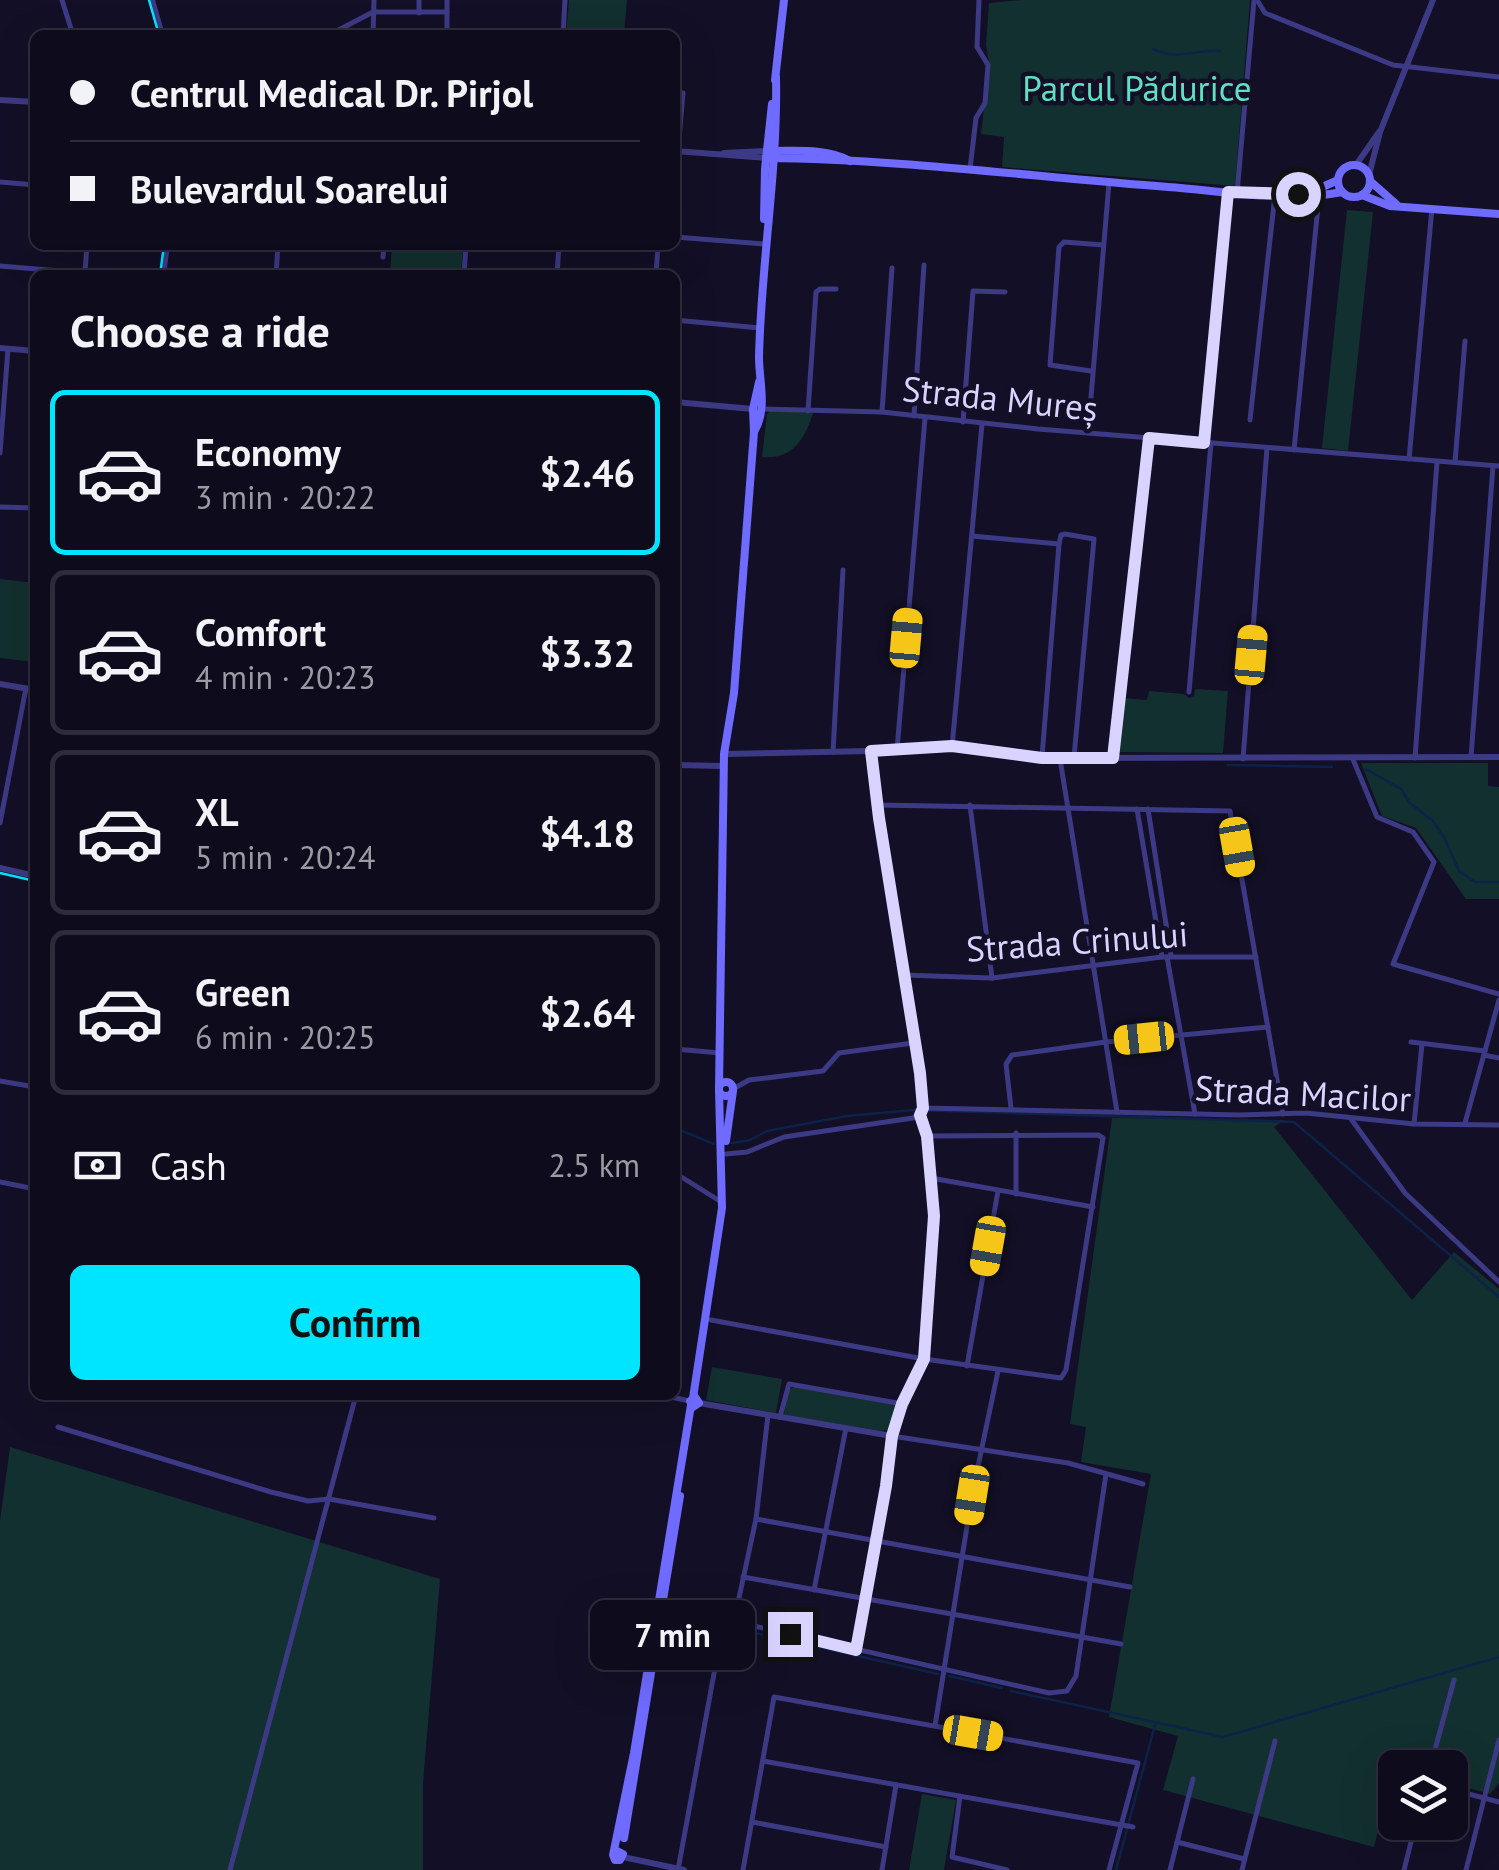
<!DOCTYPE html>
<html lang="en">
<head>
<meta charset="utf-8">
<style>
	body { margin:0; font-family:"PT Sans",sans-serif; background:#171425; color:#f1f3f6; height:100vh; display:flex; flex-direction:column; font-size:38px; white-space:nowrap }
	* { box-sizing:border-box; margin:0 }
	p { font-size:32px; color:#9b9ba3 }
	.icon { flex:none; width:55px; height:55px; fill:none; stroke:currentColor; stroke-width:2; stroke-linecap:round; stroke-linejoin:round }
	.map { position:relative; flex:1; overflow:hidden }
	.drawer { position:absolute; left:30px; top:270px; width:650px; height:1130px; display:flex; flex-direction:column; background:#0e0b1c; border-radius:15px; box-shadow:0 10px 40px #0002,0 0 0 2px #2e2b3b }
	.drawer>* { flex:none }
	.banner { position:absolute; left:30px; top:30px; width:650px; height:220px; border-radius:15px; box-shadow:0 10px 40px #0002,0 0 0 2px #2e2b3b; display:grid; align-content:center; height:220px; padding:0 40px; background:#0e0b1c }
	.fabs { position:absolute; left:1378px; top:1750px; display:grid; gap:20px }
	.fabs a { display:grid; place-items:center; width:90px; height:90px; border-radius:15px; background:#0e0b1c; box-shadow:0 10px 40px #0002,0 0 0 2px #2e2b3b; font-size:50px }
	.end { position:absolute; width:45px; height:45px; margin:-22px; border:12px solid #d9d4ff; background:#111; box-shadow:0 0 0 5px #111 }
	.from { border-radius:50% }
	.bubble { position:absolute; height:70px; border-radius:15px; background:#0e0b1c; box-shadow:0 10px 40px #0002,0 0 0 2px #2e2b3b; font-size:32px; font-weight:700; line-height:70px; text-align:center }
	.car { position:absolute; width:30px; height:60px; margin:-30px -15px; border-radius:12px; box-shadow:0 0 8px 2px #0007; background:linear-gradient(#f5c518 24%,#345 0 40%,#f5c518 0 76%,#345 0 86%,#f5c518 0) }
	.banner b { display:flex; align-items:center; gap:35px; height:95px; font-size:38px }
	.banner b+b { border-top:2px solid #2e2b3b }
	.banner i { width:25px; height:25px; background:#f1f3f6 }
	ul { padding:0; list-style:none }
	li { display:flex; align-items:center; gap:30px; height:165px; margin:0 20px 15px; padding:0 20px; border:5px solid #2e2b3b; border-radius:15px }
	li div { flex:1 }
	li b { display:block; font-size:38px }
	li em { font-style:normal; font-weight:700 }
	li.selected { border-color:#00e5ff }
	li>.icon { width:90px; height:90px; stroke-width:1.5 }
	h2 { padding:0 40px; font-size:45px; line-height:120px }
	.pay { display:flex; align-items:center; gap:25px; height:110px; padding:0 40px; font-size:38px }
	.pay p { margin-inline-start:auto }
	.action { display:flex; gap:20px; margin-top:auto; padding:20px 40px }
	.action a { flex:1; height:115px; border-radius:15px; background:#00e5ff; color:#111; font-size:40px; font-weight:700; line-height:115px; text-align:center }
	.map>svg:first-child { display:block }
	.green { fill:#12302f }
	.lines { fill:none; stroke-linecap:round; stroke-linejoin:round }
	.stream { stroke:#0c2248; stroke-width:2.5 }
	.minor { stroke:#3d3a85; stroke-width:5 }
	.tertiary { stroke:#3d3a85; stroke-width:6 }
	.secondary { stroke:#6f6bff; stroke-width:8 }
	.tram { stroke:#00e5ff; stroke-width:2.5 }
	.route { stroke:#d9d4ff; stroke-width:12 }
	.labels { text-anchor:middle; stroke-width:9; stroke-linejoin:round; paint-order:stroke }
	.park-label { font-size:35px; fill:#5fe0c0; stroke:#130f26 }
	.street-label { font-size:35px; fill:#d9d4ff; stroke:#130f26 }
</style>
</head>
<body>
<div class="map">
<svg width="1499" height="1870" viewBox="0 0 1499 1870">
	<rect width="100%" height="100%" fill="#130f26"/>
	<!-- green -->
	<g class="green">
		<polygon points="569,0 627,0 624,35 566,35"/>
		<polygon points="1022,0 1250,0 1235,186 1002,167 1004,137 981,134 989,63 986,45 989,3"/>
		<polygon points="1347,210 1373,212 1348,451 1322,448"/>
		<polygon points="392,245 463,245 461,275 390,275"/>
		<path d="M772,410L813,413C805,439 792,460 762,457L767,414Z"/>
		<polygon points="0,579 35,583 35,662 0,658"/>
		<polygon points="1195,689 1228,691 1223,753 1118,752 1123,698 1147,700 1149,691 1184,694 1189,698 1194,696"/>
		<polygon points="1361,763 1488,763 1488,786 1499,787 1499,899 1466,899 1416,828 1382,816"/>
		<polygon points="1112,1118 1285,1120 1274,1127 1412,1300 1454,1252 1499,1289 1499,1783 1490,1794 1450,1783 1450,1768 1395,1768 1374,1847 1163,1790 1178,1736 1109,1717 1151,1474 1081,1462 1086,1427 1070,1424"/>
		<polygon points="712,1367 782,1379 776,1413 706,1400"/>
		<polygon points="794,1387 896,1405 891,1429 881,1431 784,1415 788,1390"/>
		<polygon points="10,1447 440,1579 423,1783 423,1870 0,1870 0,1521"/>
		<polygon points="922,1794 956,1800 944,1870 909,1870"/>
	</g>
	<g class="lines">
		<!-- stream -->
		<g class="stream">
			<path d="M1153,49C1179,61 1196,49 1220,51"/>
			<polyline points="1228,765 1332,767"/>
			<polyline points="1366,769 1401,789 1409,802 1433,821 1445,839 1459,871 1475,882 1499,882"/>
			<polyline points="675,1128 714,1144"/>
			<polyline points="732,1143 750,1140 767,1131 847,1116 913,1110 1294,1122 1499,1297"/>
			<polyline points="672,1614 938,1674"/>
			<polyline points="949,1676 1002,1688"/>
			<polyline points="1011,1691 1223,1737 1499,1657"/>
			<polyline points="1116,1870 1155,1725"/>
		</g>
		<!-- minor -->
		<g class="minor">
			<polyline points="62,0 73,35"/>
			<polyline points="419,0 419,13"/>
			<polyline points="1257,0 1265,13 1393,65 1499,77"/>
			<polyline points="329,35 373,12 447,12 447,0"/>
			<polyline points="373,35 374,0"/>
			<polyline points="447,35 447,12"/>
			<polyline points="563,35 565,0"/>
			<polyline points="675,92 683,93 678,151"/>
			<polyline points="970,169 976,118 985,103 988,65 977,47 979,0"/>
			<polyline points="0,182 35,185"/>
			<polyline points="1237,193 1254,0"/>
			<polyline points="675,237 765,244"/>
			<polyline points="383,257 384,245"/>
			<polyline points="0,266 85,273"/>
			<polyline points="85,272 87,245"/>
			<polyline points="276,275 278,245"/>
			<polyline points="464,275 466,245"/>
			<polyline points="557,275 559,245"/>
			<polyline points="656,275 658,245"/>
			<polyline points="675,320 760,328"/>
			<polyline points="1091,371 1050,365 1059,247 1064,242 1103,245"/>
			<polyline points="761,409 882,412 1038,429 1499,466"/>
			<polyline points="808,411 816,292 820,289 836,289"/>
			<polyline points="882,412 892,268"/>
			<polyline points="914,416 924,265"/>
			<polyline points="1250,420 1275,195"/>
			<polyline points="963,422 973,291 1005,292"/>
			<polyline points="1088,433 1109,183"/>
			<polyline points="1204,443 1228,192"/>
			<polyline points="1294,450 1319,196"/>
			<polyline points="0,453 8,349"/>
			<polyline points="1409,459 1432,208"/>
			<polyline points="1455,462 1465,341"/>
			<polyline points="0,507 35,508"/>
			<polyline points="972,536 1059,544"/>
			<polyline points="1059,544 1061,535 1065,534 1094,539 1074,757"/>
			<polyline points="1189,692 1211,443"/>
			<polyline points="952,747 982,424"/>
			<polyline points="897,750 925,418"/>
			<polyline points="833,752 843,570"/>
			<polyline points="1042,757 1059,544"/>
			<polyline points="1352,757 1377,817 1413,832 1434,862 1393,964 1499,994"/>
			<polyline points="1471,757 1493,466"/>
			<polyline points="1113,758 1149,438"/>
			<polyline points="1415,758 1437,462"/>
			<polyline points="1060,759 1117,1112"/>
			<polyline points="1243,759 1267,448"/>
			<polyline points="877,805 1230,811 1283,1114"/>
			<polyline points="970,805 992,978"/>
			<polyline points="1137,809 1162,957"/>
			<polyline points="1148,809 1171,956"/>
			<polyline points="0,823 26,688"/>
			<polyline points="1167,957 1195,1114"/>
			<polyline points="903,975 992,978 1162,957 1256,957"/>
			<polyline points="1411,1042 1485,1051"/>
			<polyline points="675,1049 720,1053"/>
			<polyline points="1484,1055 1499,1058"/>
			<polyline points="0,1081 35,1087"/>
			<polyline points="733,1089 749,1080 823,1071 839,1053 913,1043"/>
			<polyline points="923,1108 1240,1115 1306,1113 1414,1124 1499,1125"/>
			<polyline points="1011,1108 1006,1064 1012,1055 1106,1042 1268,1027"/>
			<polyline points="1351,1119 1405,1193 1499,1282"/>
			<polyline points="1465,1123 1499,1000"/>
			<polyline points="1414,1124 1422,1044"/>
			<polyline points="1016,1133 1016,1194"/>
			<polyline points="726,1154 747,1152 784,1137 913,1118 923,1112 871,751"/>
			<polyline points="675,1173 723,1203"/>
			<polyline points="931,1178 1093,1207"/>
			<polyline points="0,1182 35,1189"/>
			<polyline points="711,1320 924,1359 1061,1378 1066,1370 1103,1138 1098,1135 927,1136"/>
			<polyline points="967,1366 998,1191"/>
			<polyline points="663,1395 689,1401"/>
			<polyline points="780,1417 789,1384 903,1404"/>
			<polyline points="58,1427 271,1492 308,1501 329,1499 434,1518"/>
			<polyline points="892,1436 1068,1463 1143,1484"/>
			<polyline points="756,1519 1130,1587"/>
			<polyline points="743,1577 1121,1644"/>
			<polyline points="814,1590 846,1428"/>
			<polyline points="662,1605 1049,1693 1067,1691 1076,1676 1106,1474"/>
			<polyline points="734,1621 756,1519 768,1415"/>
			<polyline points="856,1649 886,1486 892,1436 903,1404 924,1359 933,1216 927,1136 920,1115"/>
			<polyline points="935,1726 972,1495 998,1371"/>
			<polyline points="763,1761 1133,1827"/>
			<polyline points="1430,1768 1454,1680"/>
			<polyline points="1450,1789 1499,1802"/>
			<polyline points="960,1796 952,1857 1007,1870"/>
			<polyline points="752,1822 886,1847"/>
			<polyline points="1177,1842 1244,1859"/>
			<polyline points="230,1870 356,1395"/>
			<polyline points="678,1870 724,1619"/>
			<polyline points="743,1870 774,1697 1138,1763 1109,1870"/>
			<polyline points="882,1870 896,1785"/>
			<polyline points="1170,1870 1193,1779"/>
			<polyline points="1242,1870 1275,1741"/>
			<polyline points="1404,1870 1416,1822"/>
			<polyline points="1466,1870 1499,1740"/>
		</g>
		<!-- tertiary -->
		<g class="tertiary">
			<polyline points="152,0 162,35"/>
			<polyline points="0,100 35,102"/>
			<polyline points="675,151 766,158"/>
			<polyline points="724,153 766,151"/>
			<polyline points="1356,165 1379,132"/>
			<polyline points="1369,175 1380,132 1433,0"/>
			<polyline points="163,275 167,245"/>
			<polyline points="0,348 35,351"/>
			<polyline points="675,402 753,409"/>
			<polyline points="0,684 35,690"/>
			<polyline points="724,754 917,750 952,747 1049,758 1499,757"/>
			<polyline points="675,765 724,766"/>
			<polyline points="0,868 35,876"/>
			<polyline points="699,1403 892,1436"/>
			<polyline points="623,1857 684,1870"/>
		</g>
		<!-- secondary -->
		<g class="secondary">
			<polyline points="775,80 784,0"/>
			<path d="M771,151C795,151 828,148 850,161"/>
			<path d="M766,158C899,159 1034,177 1168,187C1224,191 1287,203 1342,192"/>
			<circle cx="1354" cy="181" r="16"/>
			<polyline points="1370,181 1396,204"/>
			<polyline points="1307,194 1338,180"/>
			<polyline points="1362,195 1390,206 1499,214"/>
			<polyline points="764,219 765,169 772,104"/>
			<path d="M754,432C768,409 759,382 759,357C761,263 778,171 776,77"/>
			<circle cx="726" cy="1089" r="7"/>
			<polyline points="719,1088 724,754 734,693 754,432 753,409 759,382"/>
			<polyline points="726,1141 733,1091"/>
			<polygon points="695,1397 699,1403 693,1407 690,1401"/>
			<polyline points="693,1398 722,1208 719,1090"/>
			<polyline points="624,1838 680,1496"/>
			<polyline points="617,1851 623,1854 620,1860 615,1860 613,1855 634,1753 691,1405"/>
		</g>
		<!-- tram -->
		<g class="tram">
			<polyline points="149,0 159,35"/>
			<polyline points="160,275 164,245"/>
			<polyline points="0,873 35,881"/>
		</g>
	</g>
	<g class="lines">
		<!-- route -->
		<polyline class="route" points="790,1634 856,1650 886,1486 892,1436 902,1404 924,1359 934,1216 927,1136 920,1115 923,1108 920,1073 879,818 871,751 952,746 1042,758 1113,758 1149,438 1204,443 1228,192 1298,194"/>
	</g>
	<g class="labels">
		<!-- park labels -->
		<g class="park-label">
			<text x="1137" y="101">Parcul Pădurice</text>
		</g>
		<!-- street labels -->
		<g class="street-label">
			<text transform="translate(1000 399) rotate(6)" y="12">Strada Mureș</text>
			<text transform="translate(1077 942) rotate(-4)" y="12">Strada Crinului</text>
			<text transform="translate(1303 1094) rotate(3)" y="12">Strada Macilor</text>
		</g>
	</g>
</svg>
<div class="fabs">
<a><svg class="icon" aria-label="layers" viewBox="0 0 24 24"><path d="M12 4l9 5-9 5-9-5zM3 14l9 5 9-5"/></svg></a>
</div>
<i class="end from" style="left:1298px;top:194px"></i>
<i class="end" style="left:790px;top:1634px"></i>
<div class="bubble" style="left:590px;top:1600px;width:165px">7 min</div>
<i class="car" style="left:906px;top:638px;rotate:5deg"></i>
<i class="car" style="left:1251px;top:655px;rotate:5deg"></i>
<i class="car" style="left:1237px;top:847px;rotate:170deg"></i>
<i class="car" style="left:1144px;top:1038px;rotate:264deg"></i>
<i class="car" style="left:988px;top:1246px;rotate:190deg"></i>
<i class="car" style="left:972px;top:1495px;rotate:189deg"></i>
<i class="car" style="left:973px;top:1733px;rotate:100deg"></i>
<div class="banner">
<b><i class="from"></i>Centrul Medical Dr. Pirjol</b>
<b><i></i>Bulevardul Soarelui</b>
</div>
<section class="drawer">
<h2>Choose a ride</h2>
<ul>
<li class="selected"><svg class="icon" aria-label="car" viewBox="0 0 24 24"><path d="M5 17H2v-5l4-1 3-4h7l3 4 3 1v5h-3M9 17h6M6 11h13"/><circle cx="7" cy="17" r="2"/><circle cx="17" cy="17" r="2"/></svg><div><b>Economy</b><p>3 min · 20:22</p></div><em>$2.46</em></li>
<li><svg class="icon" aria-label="car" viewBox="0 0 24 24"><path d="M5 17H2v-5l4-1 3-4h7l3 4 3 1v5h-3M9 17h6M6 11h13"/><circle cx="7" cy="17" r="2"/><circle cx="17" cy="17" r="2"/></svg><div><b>Comfort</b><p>4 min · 20:23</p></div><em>$3.32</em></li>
<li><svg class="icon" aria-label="car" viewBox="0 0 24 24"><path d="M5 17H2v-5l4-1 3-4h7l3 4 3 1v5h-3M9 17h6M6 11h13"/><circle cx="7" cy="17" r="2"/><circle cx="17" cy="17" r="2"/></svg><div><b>XL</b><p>5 min · 20:24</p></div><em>$4.18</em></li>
<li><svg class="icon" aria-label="car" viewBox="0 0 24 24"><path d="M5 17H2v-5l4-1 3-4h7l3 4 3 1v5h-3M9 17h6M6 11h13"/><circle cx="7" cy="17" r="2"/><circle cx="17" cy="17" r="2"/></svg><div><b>Green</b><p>6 min · 20:25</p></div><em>$2.64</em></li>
</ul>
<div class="pay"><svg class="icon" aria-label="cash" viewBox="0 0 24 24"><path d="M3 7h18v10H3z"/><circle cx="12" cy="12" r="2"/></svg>Cash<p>2.5 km</p></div>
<div class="action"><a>Confirm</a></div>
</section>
</div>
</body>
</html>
